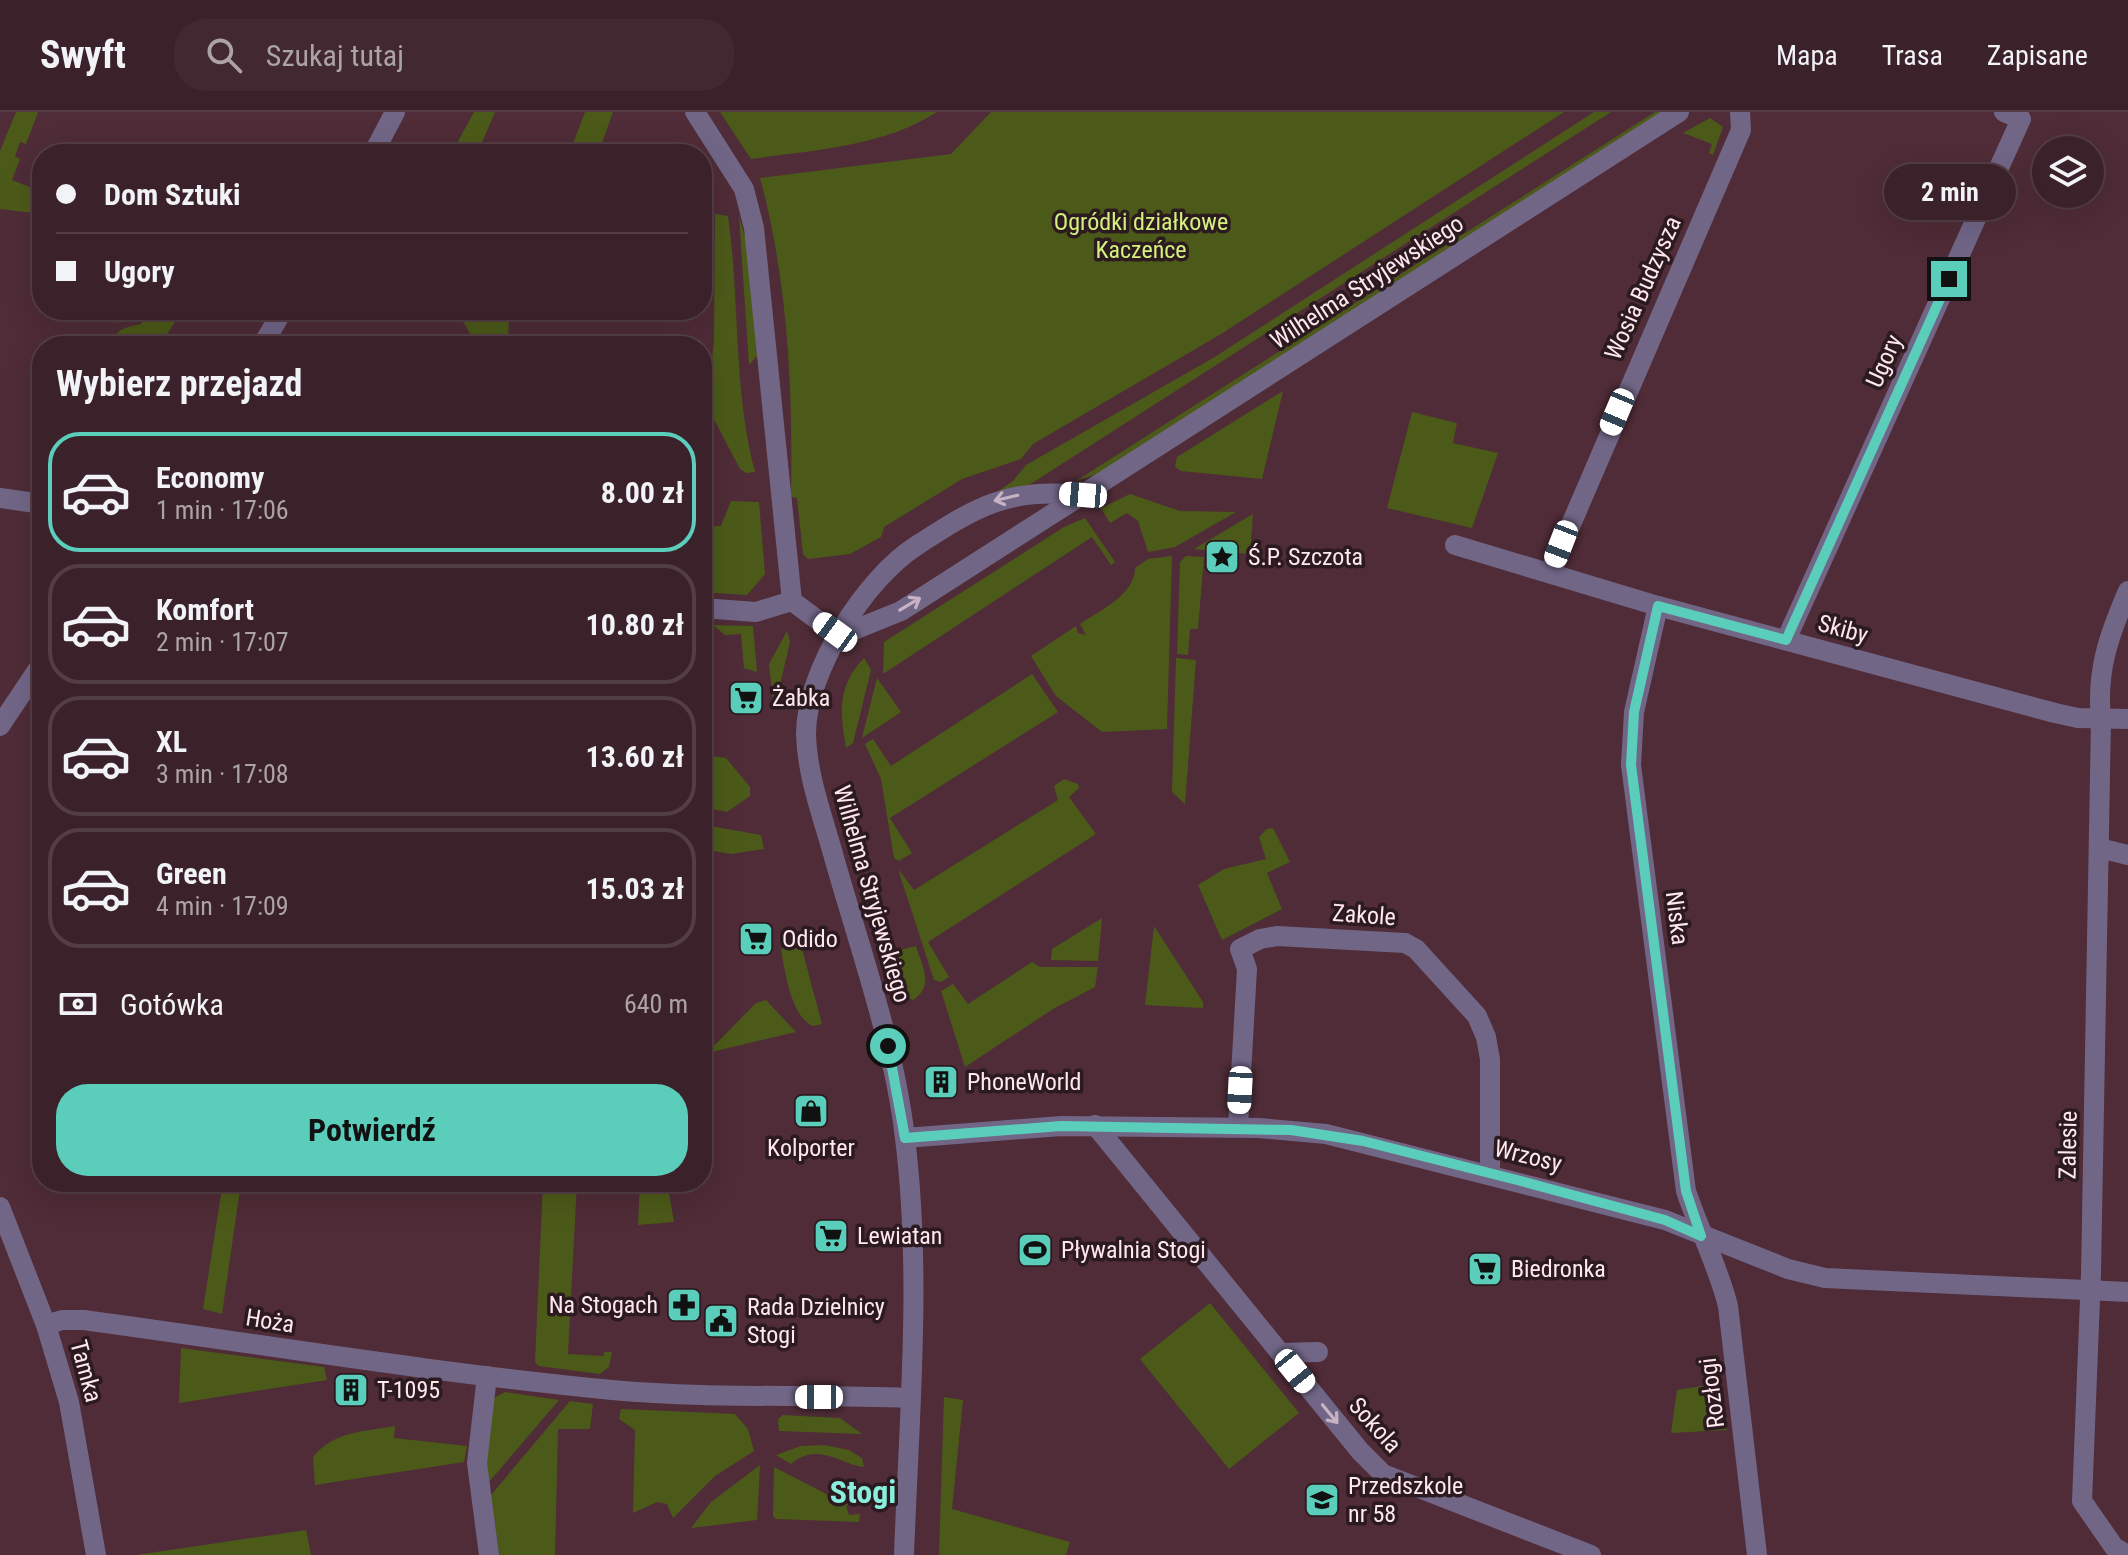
<!DOCTYPE html>
<html lang="pl">
<head>
<meta charset="utf-8">
<style>
	body { margin:0; font-family:"Roboto Condensed",sans-serif; background:#422931; color:#f1f3f6; height:100vh; display:flex; flex-direction:column; font-size:30px; white-space:nowrap }
	* { box-sizing:border-box; margin:0 }
	p { font-size:26px; color:#aca3a8 }
	.icon { flex:none; width:44px; height:44px; fill:none; stroke:currentColor; stroke-width:2; stroke-linecap:round; stroke-linejoin:round }
	.map { position:relative; flex:1; overflow:hidden }
	.drawer { position:absolute; left:32px; top:224px; width:680px; height:856px; display:flex; flex-direction:column; background:#3b2129; border-radius:32px; box-shadow:0 8px 32px #0002,0 0 0 2px #543e46 }
	.drawer>* { flex:none }
	.hud { position:absolute; left:32px; top:32px; width:680px; height:176px; border-radius:32px; box-shadow:0 8px 32px #0002,0 0 0 2px #543e46; display:grid; align-content:center; height:176px; padding:0 24px; background:#3b2129 }
	.fabs { position:absolute; left:2032px; top:24px; display:grid; gap:16px }
	.fabs a { display:grid; place-items:center; width:72px; height:72px; border-radius:50%; background:#3b2129; box-shadow:0 8px 32px #0002,0 0 0 2px #543e46; font-size:40px }
	.end { position:absolute; width:36px; height:36px; margin:-18px; border:10px solid #5bcebb; background:#111; box-shadow:0 0 0 4px #111 }
	.from { border-radius:50% }
	.bubble { position:absolute; height:56px; border-radius:28px; background:#3b2129; box-shadow:0 8px 32px #0002,0 0 0 2px #543e46; font-size:26px; font-weight:700; line-height:56px; text-align:center }
	.car { position:absolute; width:24px; height:48px; margin:-24px -12px; border-radius:10px; box-shadow:0 0 6px 2px #0007; background:linear-gradient(#fff 24%,#345 0 40%,#fff 0 76%,#345 0 86%,#fff 0) }
	.hud b { display:flex; align-items:center; gap:28px; height:76px; font-size:30px }
	.hud b+b { border-top:2px solid #543e46 }
	.hud i { width:20px; height:20px; background:#f1f3f6 }
	ul { padding:0; list-style:none }
	li { display:flex; align-items:center; gap:24px; height:120px; margin:0 16px 12px; padding:0 8px; border:4px solid #543e46; border-radius:32px }
	li div { flex:1 }
	li b { display:block; font-size:30px }
	li em { font-style:normal; font-weight:700 }
	li.on { border-color:#5bcebb }
	li>.icon { width:72px; height:72px; stroke-width:1.5 }
	h2 { padding:0 24px; font-size:36px; line-height:96px }
	.pay { display:flex; align-items:center; gap:20px; height:88px; padding:0 24px; font-size:30px }
	.pay p { margin-inline-start:auto }
	.cta { display:flex; gap:16px; margin-top:auto; padding:16px 24px }
	.cta a { flex:1; height:92px; border-radius:32px; background:#5bcebb; color:#111; font-size:32px; font-weight:700; line-height:92px; text-align:center }
	header { display:flex; align-items:center; gap:48px; box-sizing:border-box; height:112px; padding:0 40px; background:#3b2129; border-bottom:2px solid #543e46 }
	header strong { font-size:38px }
	nav { display:flex; gap:44px; margin-inline-start:auto; font-size:28px }
	.search { width:560px; height:72px; background:#422931; display:flex; align-items:center; gap:20px; box-sizing:border-box; padding:0 28px; border-radius:32px; color:#aca3a8; font-size:30px }
	.map>svg:first-child { display:block }
	.green { fill:#4c5a19 }
	.lines { fill:none; stroke-linecap:round; stroke-linejoin:round }
	.minor { stroke:#726687; stroke-width:20 }
	.tertiary { stroke:#726687; stroke-width:20 }
	.oneway { stroke:#c7b3c4 }
	.route { stroke:#5bcebb; stroke-width:10 }
	.labels { text-anchor:middle; stroke-width:7; stroke-linejoin:round; paint-order:stroke }
	.park-label { font-size:24px; fill:#d4f07d; stroke:#2b1a1f }
	.street-label { font-size:24px; fill:#ffe7ed; stroke:#2b1a1f }
	.poi-label { font-size:24px; fill:#ffe7ed; stroke:#2b1a1f; text-anchor:start }
	.district-label { font-size:32px; font-weight:bold; fill:#89efdc; stroke:#2b1a1f }
</style>
</head>
<body>
<header>
<strong>Swyft</strong>
<div class="search"><svg class="icon" aria-label="search" viewBox="0 0 24 24"><circle cx="10" cy="10" r="6"/><path d="M15 15l6 6"/></svg>Szukaj tutaj</div>
<nav><a>Mapa</a><a>Trasa</a><a>Zapisane</a></nav>
</header>
<div class="map">
<svg width="2128" height="1443" viewBox="0 0 2128 1443">
	<rect width="100%" height="100%" fill="#4f2c37"/>
	<!-- green -->
	<g class="green">
		<polygon points="16,0 38,0 26,32 20,30 15,44 20,47 12,68 42,80 42,102 0,97 0,39"/>
		<polygon points="474,0 495,0 477,42 451,42"/>
		<polygon points="585,0 613,0 598,42 569,42"/>
		<path d="M720,0H937C883,35 813,38 751,47Z"/>
		<path d="M991,0H1564L1221,222L1033,332L1021,347L962,367L884,415L881,425L850,442L808,447L803,442L797,386L791,385C793,278 788,169 760,66L951,42Z"/>
		<polygon points="1594,0 1611,0 1029,373 997,380 1013,369 1026,353 1213,246"/>
		<polygon points="1655,0 1663,0 1103,360 1076,369"/>
		<polygon points="1710,6 1723,15 1713,43 1709,41 1712,32 1683,21"/>
		<path d="M715,102L728,104C740,188 733,278 755,360L747,361L740,357L708,296L714,227Z"/>
		<polygon points="739,104 747,132 757,244 749,253"/>
		<path d="M117,198H183L159,234H112C115,216 125,216 141,212L147,203L142,200L137,206L116,211Z"/>
		<polygon points="463,198 509,198 508,234 477,234 463,209"/>
		<polygon points="1283,279 1262,367 1181,359 1175,355 1177,345"/>
		<polygon points="1412,300 1457,311 1453,331 1498,341 1472,416 1387,396"/>
		<polygon points="1130,382 1180,399 1236,400 1175,435 1148,440 1138,409 1127,401 1110,411 1101,396"/>
		<polygon points="731,389 759,390 765,462 747,483 702,480 702,415 721,414"/>
		<polygon points="1253,402 1250,442 1194,437"/>
		<polygon points="1085,406 1115,450 1111,453 1092,425 883,562 884,530 1064,415"/>
		<path d="M1172,444L1167,617L1102,620L1056,584L1031,544L1076,514L1078,521L1086,523L1080,512C1100,498 1135,483 1135,456L1148,447Z"/>
		<polygon points="1186,444 1204,445 1198,517 1190,517 1188,543 1177,542 1180,450"/>
		<polygon points="713,513 753,514 757,560 744,556 741,522 725,523"/>
		<polygon points="787,519 790,530 774,598 769,552"/>
		<path d="M864,546L871,558L853,631L846,636C840,600 837,574 864,546Z"/>
		<polygon points="1176,546 1196,548 1185,692 1172,680"/>
		<polygon points="1032,562 1058,600 890,706 912,741 899,749 894,746 881,667 865,632 873,627 891,654"/>
		<polygon points="877,566 901,600 862,626"/>
		<polygon points="711,644 726,646 750,675 750,684 727,700 704,695"/>
		<polygon points="1064,667 1078,672 1079,676 1069,685 1096,722 928,830 949,865 941,870 934,868 898,757 914,778 1058,688 1054,674"/>
		<polygon points="710,714 761,723 764,737 731,742 702,737 702,718"/>
		<polygon points="1273,716 1290,750 1267,761 1282,797 1222,828 1198,773 1224,757 1266,747 1259,725 1267,717"/>
		<polygon points="1102,806 1098,849 1051,848 1052,837"/>
		<polygon points="1154,814 1203,890 1203,896 1145,893"/>
		<path d="M797,818L822,912L813,914C791,905 785,859 781,838Z"/>
		<path d="M916,834C922,855 935,874 913,888L909,886L896,839Z"/>
		<polygon points="1032,850 1040,855 1098,855 1095,875 1053,897 965,955 941,879 953,872 968,892"/>
		<polygon points="766,888 796,920 707,941 756,891"/>
		<polygon points="223,1070 241,1070 222,1202 203,1197"/>
		<polygon points="543,1070 577,1070 568,1242 604,1244 604,1240 612,1240 609,1255 600,1262 539,1254 535,1250"/>
		<polygon points="640,1070 667,1070 674,1110 638,1113"/>
		<polygon points="1210,1191 1299,1301 1229,1357 1140,1247"/>
		<polygon points="181,1236 324,1255 327,1268 179,1291"/>
		<polygon points="1720,1271 1727,1318 1671,1321 1677,1278"/>
		<polygon points="505,1280 559,1288 489,1370 485,1354 494,1286"/>
		<polygon points="944,1285 963,1288 952,1397 1070,1430 1066,1443 939,1443"/>
		<polygon points="570,1289 593,1292 590,1317 558,1317 555,1443 499,1443 491,1383"/>
		<polygon points="621,1297 735,1302 748,1317 754,1339 715,1364 673,1406 667,1392 657,1390 633,1401 635,1318 619,1307"/>
		<polygon points="783,1303 840,1306 862,1322 779,1319 778,1307"/>
		<path d="M395,1314L394,1326L467,1334L464,1350L315,1373L313,1345C334,1319 363,1320 395,1314Z"/>
		<path d="M824,1333L849,1338L862,1346L864,1355C840,1352 817,1329 791,1352L776,1343L801,1334Z"/>
		<polygon points="760,1353 757,1408 691,1416 711,1390"/>
		<polygon points="774,1355 838,1388 868,1371 868,1386 855,1387 846,1394 849,1403 860,1402 859,1410 776,1407 773,1404"/>
		<polygon points="306,1418 311,1443 136,1443"/>
	</g>
	<g class="lines">
		<!-- minor -->
		<g class="minor">
			<polyline points="695,0 744,77 754,116 792,489 839,524"/>
			<polyline points="373,42 395,0"/>
			<polyline points="262,234 283,198"/>
			<polyline points="0,386 42,392"/>
			<polyline points="1455,433 1658,494 2055,601 2078,606 2128,607"/>
			<polyline points="1550,461 1741,18 1740,0"/>
			<path d="M1658,494L1634,600L1631,653L1686,1079C1699,1118 1718,1154 1728,1194L1757,1443"/>
			<polyline points="702,496 756,500 792,489"/>
			<polyline points="1786,528 2021,7 2004,0"/>
			<polyline points="0,614 42,551"/>
			<polyline points="2099,736 2128,743"/>
			<polyline points="1095,1013 1360,1339 1383,1362 1591,1443"/>
			<polyline points="1238,1015 1247,857 1240,837 1260,827 1277,824 1405,831 1416,837 1477,904 1486,925 1490,947 1490,1061"/>
			<polyline points="905,1026 1061,1014 1259,1016 1326,1022 1665,1108 1788,1157 1825,1166 2128,1180"/>
			<polyline points="0,1095 46,1213 69,1290 96,1443"/>
			<path d="M46,1213L62,1208H84C260,1232 435,1261 612,1278C711,1287 810,1282 909,1286"/>
			<polyline points="1281,1241 1318,1240"/>
			<polyline points="487,1264 477,1351 489,1443"/>
			<path d="M2127,1443L2114,1435L2082,1389L2091,1162L2101,607C2096,559 2109,523 2128,479"/>
		</g>
		<!-- tertiary -->
		<g class="tertiary">
			<polyline points="839,524 901,499 1679,0"/>
			<path d="M904,1443C909,1305 922,1163 905,1026C894,932 861,840 835,749C824,708 807,665 806,622C806,559 865,467 916,434C978,394 1006,376 1083,383"/>
		</g>
	</g>
	<!-- one-way arrows -->
	<defs><path id="oneway-shaft" d="M-6 0H5M1.5-3L5.5 0L1.5 3" fill="none" stroke-width="1.6" stroke-linecap="round" stroke-linejoin="round" transform="scale(2)"/></defs>
	<g class="oneway">
		<use href="#oneway-shaft" transform="translate(1006 386) rotate(167)"/>
		<use href="#oneway-shaft" transform="translate(910 492) rotate(-31)"/>
		<use href="#oneway-shaft" transform="translate(1330 1302) rotate(51)"/>
	</g>
	<g class="lines">
		<!-- route -->
		<polyline class="route" points="888,934 905,1026 1061,1014 1291,1018 1363,1029 1517,1068 1665,1108 1701,1124 1686,1079 1631,653 1634,600 1658,494 1786,528 1949,167"/>
	</g>
	<!-- icons -->
	<defs>
		<g id="sight-square" transform="scale(1.8)"><rect x="-9" y="-9" width="18" height="18" rx="4" fill="#5bcebb" stroke="#2b1a1f"/><path d="M0-6L1.8-2.2L6-1.7L2.9 1.2L3.7 5.4L0 3.3L-3.7 5.4L-2.9 1.2L-6-1.7L-1.8-2.2Z" fill="#111"/></g>
		<g id="supermarket-square" transform="scale(1.8)"><rect x="-9" y="-9" width="18" height="18" rx="4" fill="#5bcebb" stroke="#2b1a1f"/><path d="M-6-5.5h2.5l.6 2H6L4.5 2H-2.5L-4.4-4H-6ZM-1.5 3.2a1.3 1.3 0 1 0 .1 0ZM3 3.2a1.3 1.3 0 1 0 .1 0Z" fill="#111"/></g>
		<g id="building-square" transform="scale(1.8)"><rect x="-9" y="-9" width="18" height="18" rx="4" fill="#5bcebb" stroke="#2b1a1f"/><path d="M-4-6H4V6H1V3H-1V6H-4ZM-2.5-4.3h1.7v1.8h-1.7ZM.8-4.3h1.7v1.8H.8ZM-2.5-1h1.7V.8h-1.7ZM.8-1h1.7V.8H.8Z" fill="#111"/></g>
		<g id="shop-square" transform="scale(1.8)"><rect x="-9" y="-9" width="18" height="18" rx="4" fill="#5bcebb" stroke="#2b1a1f"/><path d="M-5-2.5h2.3a2.7 3.5 0 0 1 5.4 0H5L5.5 6h-11ZM-1.5-2.5h3a1.5 2.3 0 0 0-3 0Z" fill="#111"/></g>
		<g id="stadium-square" transform="scale(1.8)"><rect x="-9" y="-9" width="18" height="18" rx="4" fill="#5bcebb" stroke="#2b1a1f"/><path d="M0-5a6.5 5 0 1 0 0 10a6.5 5 0 1 0 0-10ZM-3.5-1.8h7v3.6h-7Z" fill="#111"/></g>
		<g id="pharmacy-square" transform="scale(1.8)"><rect x="-9" y="-9" width="18" height="18" rx="4" fill="#5bcebb" stroke="#2b1a1f"/><path d="M-2-6h4v4h4v4h-4v4h-4v-4h-4v-4h4Z" fill="#111"/></g>
		<g id="civic-square" transform="scale(1.8)"><rect x="-9" y="-9" width="18" height="18" rx="4" fill="#5bcebb" stroke="#2b1a1f"/><path d="M-.6-6.5H3V-4.5H.6V-3L4-1V1h2V6H-6V1h2V-1L-.6-3ZM-1.2 2.5V6h2.4V2.5Z" fill="#111"/></g>
		<g id="school-square" transform="scale(1.8)"><rect x="-9" y="-9" width="18" height="18" rx="4" fill="#5bcebb" stroke="#2b1a1f"/><path d="M0-5L7-2L0 1L-7-2ZM-4 1L0 2.5L4 1V4Q0 6-4 4Z" fill="#111"/></g>
	</defs>
	<g fill-rule="evenodd">
		<use href="#sight-square" x="1222" y="445"/>
		<use href="#supermarket-square" x="746" y="586"/>
		<use href="#supermarket-square" x="756" y="827"/>
		<use href="#building-square" x="941" y="970"/>
		<use href="#shop-square" x="811" y="999"/>
		<use href="#supermarket-square" x="831" y="1124"/>
		<use href="#stadium-square" x="1035" y="1138"/>
		<use href="#supermarket-square" x="1485" y="1157"/>
		<use href="#pharmacy-square" x="684" y="1193"/>
		<use href="#civic-square" x="721" y="1209"/>
		<use href="#building-square" x="351" y="1278"/>
		<use href="#school-square" x="1322" y="1388"/>
	</g>
	<g class="labels">
		<!-- park labels -->
		<g class="park-label">
			<text x="1141" y="118">Ogródki działkowe<tspan x="1141" dy="28">Kaczeńce</tspan></text>
		</g>
		<!-- street labels -->
		<g class="street-label">
			<text transform="translate(1367 170) rotate(-33)" y="8">Wilhelma Stryjewskiego</text>
			<text transform="translate(1643 176) rotate(-66)" y="8">Wosia Budzysza</text>
			<text transform="translate(1884 249) rotate(-66)" y="8">Ugory</text>
			<text transform="translate(1843 517) rotate(15)" y="8">Skiby</text>
			<text transform="translate(872 782) rotate(74)" y="8">Wilhelma Stryjewskiego</text>
			<text transform="translate(1364 803) rotate(4)" y="8">Zakole</text>
			<text transform="translate(1677 806) rotate(83)" y="8">Niska</text>
			<text transform="translate(2068 1033) rotate(-89)" y="8">Zalesie</text>
			<text transform="translate(1528 1044) rotate(14)" y="8">Wrzosy</text>
			<text transform="translate(270 1209) rotate(9)" y="8">Hoża</text>
			<text transform="translate(86 1259) rotate(75)" y="8">Tamka</text>
			<text transform="translate(1712 1281) rotate(-97)" y="8">Rozłogi</text>
			<text transform="translate(1375 1313) rotate(48)" y="8">Sokola</text>
		</g>
		<!-- poi labels -->
		<g class="poi-label">
			<text x="1248" y="453">Ś.P. Szczota</text>
			<text x="772" y="594">Żabka</text>
			<text x="782" y="835">Odido</text>
			<text x="967" y="978">PhoneWorld</text>
			<text x="811" y="1044" text-anchor="middle">Kolporter</text>
			<text x="857" y="1132">Lewiatan</text>
			<text x="1061" y="1146">Pływalnia Stogi</text>
			<text x="1511" y="1165">Biedronka</text>
			<text x="658" y="1201" text-anchor="end">Na Stogach</text>
			<text x="747" y="1203">Rada Dzielnicy<tspan x="747" dy="28">Stogi</tspan></text>
			<text x="377" y="1286">T-1095</text>
			<text x="1348" y="1382">Przedszkole<tspan x="1348" dy="28">nr 58</tspan></text>
		</g>
		<!-- district labels -->
		<g class="district-label">
			<text x="863" y="1391">Stogi</text>
		</g>
	</g>
</svg>
<div class="fabs">
<a><svg class="icon" aria-label="layers" viewBox="0 0 24 24"><path d="M12 4l9 5-9 5-9-5zM3 14l9 5 9-5"/></svg></a>
</div>
<i class="end from" style="left:888px;top:934px"></i>
<i class="end" style="left:1949px;top:167px"></i>
<div class="bubble" style="left:1884px;top:52px;width:132px">2 min</div>
<i class="car" style="left:1617px;top:300px;rotate:203deg"></i>
<i class="car" style="left:1083px;top:383px;rotate:275deg"></i>
<i class="car" style="left:1561px;top:432px;rotate:201deg"></i>
<i class="car" style="left:835px;top:520px;rotate:306deg"></i>
<i class="car" style="left:1240px;top:978px;rotate:183deg"></i>
<i class="car" style="left:1295px;top:1259px;rotate:141deg"></i>
<i class="car" style="left:819px;top:1285px;rotate:270deg"></i>
<div class="hud">
<b><i class="from"></i>Dom Sztuki</b>
<b><i></i>Ugory</b>
</div>
<section class="drawer">
<h2>Wybierz przejazd</h2>
<ul>
<li class="on"><svg class="icon" aria-label="car" viewBox="0 0 24 24"><path d="M5 17H2v-5l4-1 3-4h7l3 4 3 1v5h-3M9 17h6M6 11h13"/><circle cx="7" cy="17" r="2"/><circle cx="17" cy="17" r="2"/></svg><div><b>Economy</b><p>1 min · 17:06</p></div><em>8.00 zł</em></li>
<li><svg class="icon" aria-label="car" viewBox="0 0 24 24"><path d="M5 17H2v-5l4-1 3-4h7l3 4 3 1v5h-3M9 17h6M6 11h13"/><circle cx="7" cy="17" r="2"/><circle cx="17" cy="17" r="2"/></svg><div><b>Komfort</b><p>2 min · 17:07</p></div><em>10.80 zł</em></li>
<li><svg class="icon" aria-label="car" viewBox="0 0 24 24"><path d="M5 17H2v-5l4-1 3-4h7l3 4 3 1v5h-3M9 17h6M6 11h13"/><circle cx="7" cy="17" r="2"/><circle cx="17" cy="17" r="2"/></svg><div><b>XL</b><p>3 min · 17:08</p></div><em>13.60 zł</em></li>
<li><svg class="icon" aria-label="car" viewBox="0 0 24 24"><path d="M5 17H2v-5l4-1 3-4h7l3 4 3 1v5h-3M9 17h6M6 11h13"/><circle cx="7" cy="17" r="2"/><circle cx="17" cy="17" r="2"/></svg><div><b>Green</b><p>4 min · 17:09</p></div><em>15.03 zł</em></li>
</ul>
<div class="pay"><svg class="icon" aria-label="cash" viewBox="0 0 24 24"><path d="M3 7h18v10H3z"/><circle cx="12" cy="12" r="2"/></svg>Gotówka<p>640 m</p></div>
<div class="cta"><a>Potwierdź</a></div>
</section>
</div>
</body>
</html>
